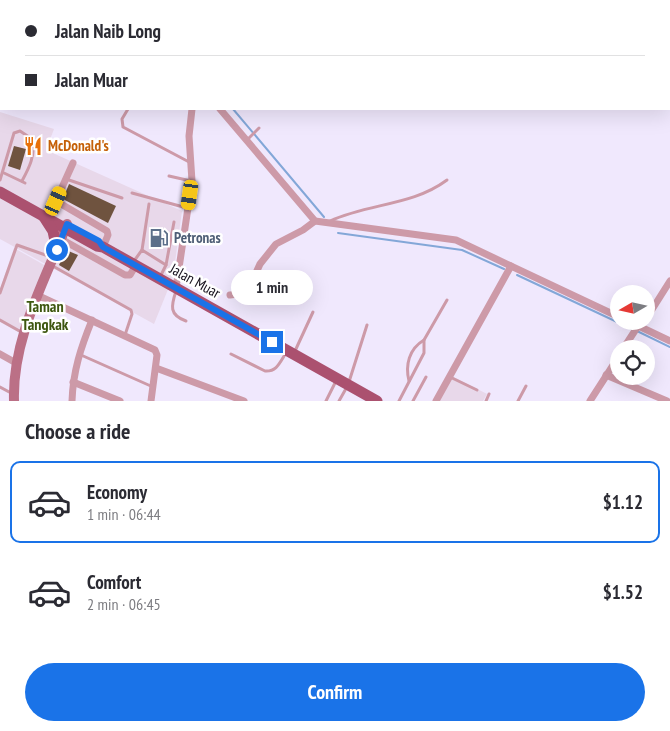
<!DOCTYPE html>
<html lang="en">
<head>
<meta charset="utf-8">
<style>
	body { margin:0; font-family:"PT Sans Narrow",sans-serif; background:#f2f2f3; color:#2b2b33; height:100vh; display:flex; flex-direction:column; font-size:19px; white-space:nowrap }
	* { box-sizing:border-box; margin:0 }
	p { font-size:16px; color:#7c7c81 }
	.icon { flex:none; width:28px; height:28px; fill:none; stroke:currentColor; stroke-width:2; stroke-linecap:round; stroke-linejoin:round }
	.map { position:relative; height:401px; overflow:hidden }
	.panel { display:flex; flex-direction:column; background:#fff; flex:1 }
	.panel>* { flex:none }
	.top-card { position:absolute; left:0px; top:0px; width:670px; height:110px; box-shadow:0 5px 20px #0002; display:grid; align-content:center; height:110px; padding:0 25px; background:#fff }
	.needle { width:32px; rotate:261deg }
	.fabs { position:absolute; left:610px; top:285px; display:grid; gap:10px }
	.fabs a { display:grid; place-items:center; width:45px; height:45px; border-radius:50%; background:#fff; box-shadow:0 5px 20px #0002; font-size:25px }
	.end { position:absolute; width:22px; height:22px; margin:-11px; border:6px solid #1a73e8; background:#fff; box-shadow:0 0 0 2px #fff }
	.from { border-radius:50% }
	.bubble { position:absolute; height:35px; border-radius:18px; background:#fff; box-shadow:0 5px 20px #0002; font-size:16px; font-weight:700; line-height:35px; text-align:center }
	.car { position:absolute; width:15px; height:30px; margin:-15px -8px; border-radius:6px; box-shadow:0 0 4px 1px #0007; background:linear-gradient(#f5c518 24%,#345 0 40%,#f5c518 0 76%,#345 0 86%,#f5c518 0) }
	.top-card b { display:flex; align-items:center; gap:18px; height:48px; font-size:19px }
	.top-card b+b { border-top:1px solid #e1e1e2 }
	.top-card i { width:12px; height:12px; background:#2b2b33 }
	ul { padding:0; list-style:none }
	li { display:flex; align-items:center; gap:15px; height:82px; margin:0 10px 8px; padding:0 15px; border:2px solid transparent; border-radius:10px }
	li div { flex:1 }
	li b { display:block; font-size:19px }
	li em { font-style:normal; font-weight:700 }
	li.active { border-color:#1a73e8 }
	li>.icon { width:45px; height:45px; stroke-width:1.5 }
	h2 { padding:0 25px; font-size:22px; line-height:60px }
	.primary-button { display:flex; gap:10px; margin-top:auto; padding:10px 25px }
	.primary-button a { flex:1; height:58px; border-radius:30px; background:#1a73e8; color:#fff; font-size:20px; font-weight:700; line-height:58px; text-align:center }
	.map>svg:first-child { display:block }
	.commercial { fill:#e8d8ea }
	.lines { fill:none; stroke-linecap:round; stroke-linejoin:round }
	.stream { stroke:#83a7d8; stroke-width:2 }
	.building { fill:#6f533f }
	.lane { stroke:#cd9aa8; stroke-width:3 }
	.street { stroke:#cd9aa8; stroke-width:7 }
	.secondary { stroke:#bb7086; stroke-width:10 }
	.primary { stroke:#ab516f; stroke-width:11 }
	.route { stroke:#1a73e8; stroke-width:6 }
	.labels { text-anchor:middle; stroke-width:5; stroke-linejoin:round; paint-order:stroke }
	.food-label { font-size:15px; font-weight:bold; fill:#c56008; stroke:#fff; text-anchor:start }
	.service-label { font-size:15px; font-weight:bold; fill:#4e5e75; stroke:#fff; text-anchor:start }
	.street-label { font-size:15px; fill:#16111d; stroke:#fff }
	.neighbourhood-label { font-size:16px; font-weight:bold; fill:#3e5710; stroke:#fff }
</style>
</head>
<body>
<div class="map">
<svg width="670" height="401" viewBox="0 0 670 401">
	<rect width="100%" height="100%" fill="#f0e8fd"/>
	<!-- commercial -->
	<g class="commercial">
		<polygon points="0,112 54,129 46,150 182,211 173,277 154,324 0,239"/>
		<polygon points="14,248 46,266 20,333 0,322 0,289"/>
		<polygon points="452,376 487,394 483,401 439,401"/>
	</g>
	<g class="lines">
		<!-- stream -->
		<g class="stream">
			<polyline points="28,0 29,1"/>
			<polyline points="233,109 324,217"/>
			<polyline points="338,233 462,250 504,269"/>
			<polyline points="517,275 632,329"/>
			<polyline points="637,331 670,347"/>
		</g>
	</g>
	<!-- building -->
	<g class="building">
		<polygon points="14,146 26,149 20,170 8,166"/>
		<polygon points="69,184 116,206 108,223 63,199"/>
		<polygon points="66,250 78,255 69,271 59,265"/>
	</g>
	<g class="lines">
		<!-- lane -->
		<g class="lane">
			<polyline points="55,1 56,0"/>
			<polyline points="77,1 78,0"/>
			<polyline points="128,109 122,119 123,127 191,163"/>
			<polyline points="247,140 259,128"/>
			<polyline points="4,173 25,183"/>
			<polyline points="169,176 191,181"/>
			<polyline points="66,179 122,198"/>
			<path d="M0,180L14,133L20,131L32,139C36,155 29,168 22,181"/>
			<polyline points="132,193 187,208"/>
			<path d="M330,221C369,203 412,206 447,180"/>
			<polyline points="142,250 149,204"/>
			<polyline points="134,261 142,250 166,265 160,277"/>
			<polyline points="51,265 131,310 132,314 125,335"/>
			<polyline points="166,265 174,222"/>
			<path d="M176,291C171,306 169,315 186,321"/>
			<polyline points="0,293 17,245 51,257"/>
			<polyline points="0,320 23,333"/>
			<polyline points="295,351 313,312"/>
			<path d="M231,354L265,371C277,372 280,362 286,353"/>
			<polyline points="81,355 153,387"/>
			<polyline points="450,377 477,390"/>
			<path d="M409,381C405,365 409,349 424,340"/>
			<polyline points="0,387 11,393"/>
			<polyline points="326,401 336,381"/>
			<polyline points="339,401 348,385 367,325"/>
			<polyline points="399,401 424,353 424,340 447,300"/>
			<polyline points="413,401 426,377"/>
			<polyline points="486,401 489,394"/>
			<polyline points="518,401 526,386"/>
		</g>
		<!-- street -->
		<g class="street">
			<polyline points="18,0 19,1"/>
			<polyline points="220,109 315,221 456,240 619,317"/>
			<polyline points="56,201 107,231 108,235 103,247"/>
			<polyline points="50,214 73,163"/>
			<polyline points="61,239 125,275 130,275 136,265"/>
			<polyline points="176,288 192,181 189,136 192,109"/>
			<polyline points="230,295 247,293 260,264 276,244 303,230 315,221"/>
			<polyline points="39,296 155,350 157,355 151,401"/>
			<polyline points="646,319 670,281"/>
			<polyline points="628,321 670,341"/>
			<polyline points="623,349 638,326"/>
			<polyline points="0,354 16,363"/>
			<polyline points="156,368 244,401"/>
			<polyline points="606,375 667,401"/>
			<polyline points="73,382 120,401"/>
			<path d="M72,401C73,371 81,347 92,320"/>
			<polyline points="436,401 511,266"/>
			<polyline points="590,401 619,356"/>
		</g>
		<!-- secondary -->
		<path class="secondary" d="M14,401C12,338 45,281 67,224"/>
		<!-- primary -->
		<g class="primary">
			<polyline points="0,192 97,246 103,247 377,401"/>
			<polyline points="44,217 53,231 57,250"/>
		</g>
	</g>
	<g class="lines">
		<!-- route -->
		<polyline class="route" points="57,250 67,224 99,241 103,247 272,342"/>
	</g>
	<!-- icons -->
	<defs>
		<g id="restaurant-bare" transform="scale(1.5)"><path d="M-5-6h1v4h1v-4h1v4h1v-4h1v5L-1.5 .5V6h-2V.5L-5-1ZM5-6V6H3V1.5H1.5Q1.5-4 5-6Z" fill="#e8710a" stroke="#fff" stroke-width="2.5" paint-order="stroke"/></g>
		<g id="fuel-bare" transform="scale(1.5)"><path d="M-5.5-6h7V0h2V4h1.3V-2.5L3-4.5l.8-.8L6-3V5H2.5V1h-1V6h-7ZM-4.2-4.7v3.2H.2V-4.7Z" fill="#5c6f8a" stroke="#fff" stroke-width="2.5" paint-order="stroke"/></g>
	</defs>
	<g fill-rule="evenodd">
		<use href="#restaurant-bare" x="33" y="146"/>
		<use href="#fuel-bare" x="159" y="238"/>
	</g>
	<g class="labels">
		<!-- food labels -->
		<g class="food-label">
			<text x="48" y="151">McDonald's</text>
		</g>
		<!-- service labels -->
		<g class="service-label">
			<text x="174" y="243">Petronas</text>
		</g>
		<!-- street labels -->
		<g class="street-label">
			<text transform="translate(195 281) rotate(29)" y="5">Jalan Muar</text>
		</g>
		<!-- neighbourhood labels -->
		<g class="neighbourhood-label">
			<text x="45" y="312">Taman<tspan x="45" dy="18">Tangkak</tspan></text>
		</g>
	</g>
</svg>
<div class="fabs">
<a><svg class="needle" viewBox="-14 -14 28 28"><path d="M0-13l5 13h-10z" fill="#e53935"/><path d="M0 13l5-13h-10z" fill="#7c7c81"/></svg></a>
<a><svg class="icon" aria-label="locate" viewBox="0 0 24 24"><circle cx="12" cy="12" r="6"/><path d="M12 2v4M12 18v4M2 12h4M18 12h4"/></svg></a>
</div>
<i class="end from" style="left:57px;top:250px"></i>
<i class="end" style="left:272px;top:342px"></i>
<div class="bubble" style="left:231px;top:270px;width:82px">1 min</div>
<i class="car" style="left:190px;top:195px;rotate:188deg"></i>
<i class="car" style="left:56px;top:201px;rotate:24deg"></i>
<div class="top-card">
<b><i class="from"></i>Jalan Naib Long</b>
<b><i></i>Jalan Muar</b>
</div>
</div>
<section class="panel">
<h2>Choose a ride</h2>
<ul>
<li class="active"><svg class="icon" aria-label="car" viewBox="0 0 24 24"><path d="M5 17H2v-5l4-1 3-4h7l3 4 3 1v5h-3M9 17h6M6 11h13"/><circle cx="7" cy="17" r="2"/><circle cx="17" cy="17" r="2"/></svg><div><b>Economy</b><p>1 min · 06:44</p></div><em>$1.12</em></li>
<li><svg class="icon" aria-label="car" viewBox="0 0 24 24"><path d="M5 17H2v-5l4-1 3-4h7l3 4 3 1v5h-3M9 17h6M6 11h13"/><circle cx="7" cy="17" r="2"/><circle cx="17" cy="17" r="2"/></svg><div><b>Comfort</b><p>2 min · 06:45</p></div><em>$1.52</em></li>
</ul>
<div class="primary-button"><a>Confirm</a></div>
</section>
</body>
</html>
